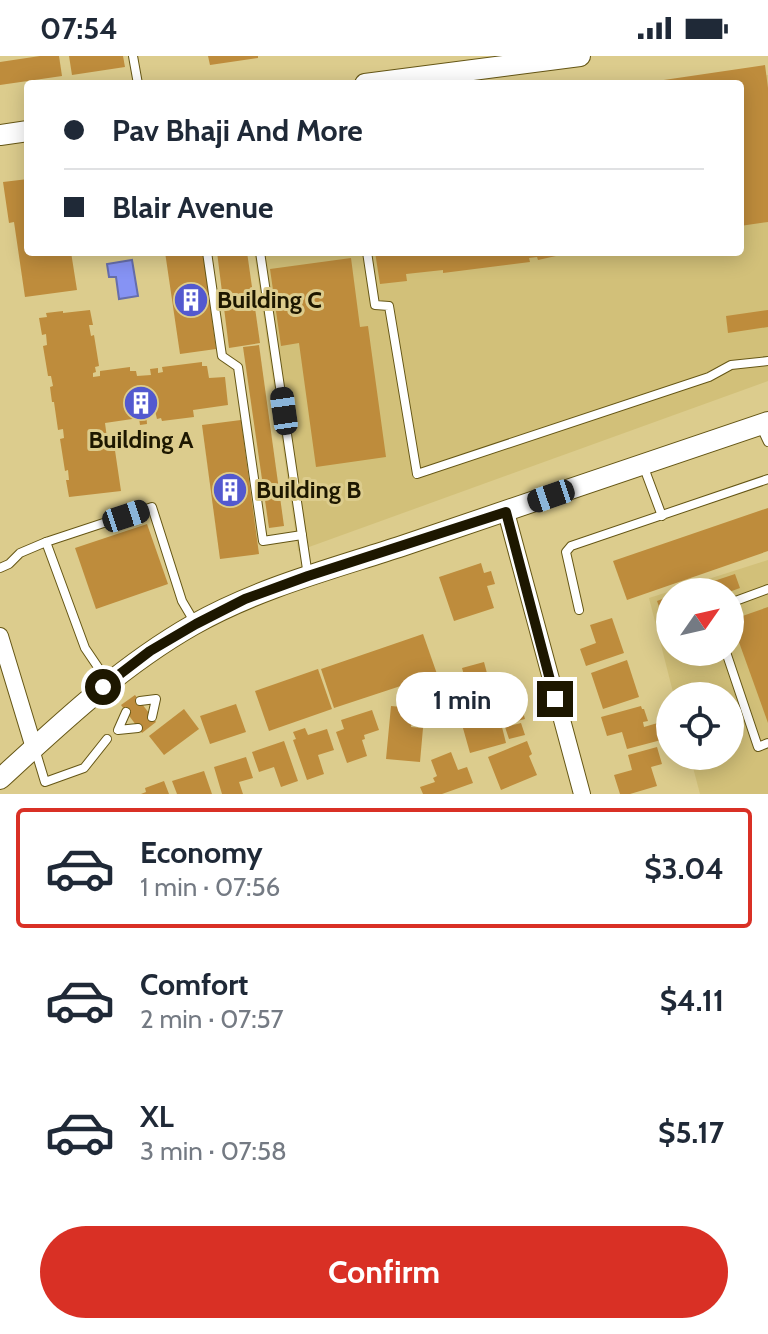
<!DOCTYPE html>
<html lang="en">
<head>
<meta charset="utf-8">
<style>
	body { margin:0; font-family:Cabin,sans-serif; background:#f2f2f3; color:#1f2937; height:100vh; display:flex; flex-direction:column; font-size:30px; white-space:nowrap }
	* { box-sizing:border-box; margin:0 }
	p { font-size:26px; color:#747a83 }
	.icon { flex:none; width:44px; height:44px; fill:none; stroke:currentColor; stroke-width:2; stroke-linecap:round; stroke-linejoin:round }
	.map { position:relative; height:738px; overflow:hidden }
	.details { display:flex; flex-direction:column; background:#fff; flex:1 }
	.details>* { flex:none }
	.top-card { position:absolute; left:24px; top:24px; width:720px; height:176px; border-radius:8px; box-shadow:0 4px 20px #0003; display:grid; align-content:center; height:176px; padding:0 40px; background:#fff }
	.needle { width:52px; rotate:56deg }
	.tools { position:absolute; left:656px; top:522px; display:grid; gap:16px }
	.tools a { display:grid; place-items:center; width:88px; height:88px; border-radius:50%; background:#fff; box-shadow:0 4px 20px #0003; font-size:40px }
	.end { position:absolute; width:36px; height:36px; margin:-18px; border:10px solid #1d1700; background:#fff; box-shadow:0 0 0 4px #fff }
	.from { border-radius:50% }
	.bubble { position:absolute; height:56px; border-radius:28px; background:#fff; box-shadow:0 4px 20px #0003; font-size:26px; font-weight:800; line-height:56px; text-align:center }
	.car { position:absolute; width:24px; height:48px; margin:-24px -12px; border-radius:10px; box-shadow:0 0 6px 2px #0007; background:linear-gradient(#222 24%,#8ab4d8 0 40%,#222 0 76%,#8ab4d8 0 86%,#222 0) }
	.top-card b { display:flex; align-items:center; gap:28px; height:76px; font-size:30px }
	.top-card b+b { border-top:2px solid #e0e1e3 }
	.top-card i { width:20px; height:20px; background:#1f2937 }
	ul { padding:14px 0 0; list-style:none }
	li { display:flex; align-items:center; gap:24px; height:120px; margin:0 16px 12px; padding:0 24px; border:4px solid transparent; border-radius:8px }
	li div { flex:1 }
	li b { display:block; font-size:30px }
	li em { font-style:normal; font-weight:800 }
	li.selected { border-color:#d93025 }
	li>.icon { width:72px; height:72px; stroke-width:1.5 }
	.button { display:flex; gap:16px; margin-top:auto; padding:16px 40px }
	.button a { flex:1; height:92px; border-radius:48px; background:#d93025; color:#fff; font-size:32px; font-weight:800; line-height:92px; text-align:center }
	.status { display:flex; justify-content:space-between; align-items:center; height:56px; padding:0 40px; background:#fff; direction:ltr }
	.status svg { height:22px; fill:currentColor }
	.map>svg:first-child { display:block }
	.built { fill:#d2c079; fill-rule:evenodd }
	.water { fill:#8693f4; stroke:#666eab; stroke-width:2 }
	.building { fill:#be8c3c }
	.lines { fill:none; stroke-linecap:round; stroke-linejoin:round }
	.service-casing { stroke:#655615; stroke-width:10 }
	.minor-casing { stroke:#655615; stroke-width:18 }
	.tertiary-casing { stroke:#655615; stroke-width:22 }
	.service { stroke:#fff; stroke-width:8 }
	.minor { stroke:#fff; stroke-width:16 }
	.tertiary { stroke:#fff; stroke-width:20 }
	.route { stroke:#1d1700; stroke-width:10 }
	.labels { text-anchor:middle; stroke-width:6; stroke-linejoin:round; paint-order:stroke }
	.poi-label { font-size:24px; font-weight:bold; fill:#1d1700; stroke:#dccc8d; text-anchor:start }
</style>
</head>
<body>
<div class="status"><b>07:54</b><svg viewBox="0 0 49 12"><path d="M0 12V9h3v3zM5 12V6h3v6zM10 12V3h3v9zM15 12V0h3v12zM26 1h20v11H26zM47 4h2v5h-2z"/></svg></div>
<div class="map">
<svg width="768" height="738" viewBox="0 0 768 738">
	<rect width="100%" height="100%" fill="#dccc8d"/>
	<!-- built -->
	<g class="built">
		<polygon points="768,19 768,325 298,495 254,196 740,196 740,28 702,28"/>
		<path d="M768,504V738H700L690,700H730V640H674L649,542ZM670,536H730V596H670Z"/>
	</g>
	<!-- water -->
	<polygon class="water" points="132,204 138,240 119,243 116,221 109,221 107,208"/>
	<!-- building -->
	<g class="building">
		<polygon points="40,0 59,0 62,20 0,29 0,6"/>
		<polygon points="69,0 123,0 125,11 72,19"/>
		<polygon points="208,0 258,0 258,2 210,9"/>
		<polygon points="765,9 768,32 768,166 740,170 740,28 658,28 657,25"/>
		<polygon points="28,123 28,196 71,196 77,234 25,241 14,166 9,167 3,126"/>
		<polygon points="165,196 203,196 216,293 180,298"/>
		<polygon points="217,196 247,196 260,287 229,292"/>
		<polygon points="375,196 565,196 565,198 538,204 537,201 529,202 530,206 443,217 443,214 406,218 407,225 380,228"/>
		<polygon points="582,196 603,196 603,198 582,200"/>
		<polygon points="351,202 360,271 368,270 386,401 316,411 299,287 281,290 270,213"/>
		<polygon points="90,254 93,269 89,269 91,280 94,279 99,310 95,311 96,316 93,317 93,321 100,320 100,315 130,311 130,315 136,315 137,320 151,319 150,313 158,312 158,317 163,316 162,311 202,306 202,310 207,310 209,322 225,321 228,349 193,354 194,361 162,365 161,362 157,363 155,355 146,356 147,368 140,369 139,362 105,367 107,382 113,381 121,435 69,441 66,424 69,424 68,414 65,415 60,383 64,382 63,373 58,374 54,346 52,346 50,331 53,330 51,320 48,320 43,290 47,289 46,278 42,279 39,262 47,261 46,257 63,255 63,257"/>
		<polygon points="768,254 768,271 728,277 726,260"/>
		<polygon points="259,289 284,470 269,472 243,291"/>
		<polygon points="241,364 259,498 220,503 202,369"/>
		<polygon points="768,452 768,495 627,544 613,505"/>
		<polygon points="147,468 168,528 96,553 75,492"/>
		<polygon points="481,507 484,517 491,515 495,528 487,530 494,552 454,565 439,521"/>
		<polygon points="735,518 740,532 729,536 707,536 705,528"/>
		<polygon points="670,540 670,582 657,545"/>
		<polygon points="768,551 768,667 731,564"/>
		<polygon points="612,562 624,597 586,610 580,593 596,587 590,569"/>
		<polygon points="423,578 437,618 334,652 321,613"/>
		<polygon points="627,604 639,641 603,653 591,617"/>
		<polygon points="484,606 488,621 491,620 491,623 509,619 514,636 472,647 462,612"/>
		<polygon points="318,613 332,653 269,675 255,635"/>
		<polygon points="135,639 156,666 142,677 121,649"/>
		<polygon points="519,642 525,663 505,668 505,671 502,671 506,687 470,697 459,658"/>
		<polygon points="236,648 246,676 210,688 200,660"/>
		<polygon points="391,650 413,652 411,671 423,672 420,706 386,703"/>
		<polygon points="641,650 642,653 644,653 648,665 643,666 644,671 661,666 665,683 627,693 622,676 607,680 601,661"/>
		<polygon points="184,653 199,673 164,699 149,680"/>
		<polygon points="372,654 379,674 364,679 365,683 362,684 367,700 347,707 336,676 344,673 341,664"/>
		<polygon points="521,667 525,679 509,683 505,671"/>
		<polygon points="305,672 308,679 327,673 334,694 318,699 324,718 307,724 293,684 296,683 293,676"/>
		<polygon points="284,685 298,725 281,731 274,711 259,716 252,696"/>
		<polygon points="527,685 532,698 529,700 537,719 501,734 488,701"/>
		<polygon points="657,691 662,708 651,711 657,730 630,738 620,738 614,719 632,714 628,699"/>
		<polygon points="451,696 458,714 467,711 473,727 442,738 423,738 420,731 435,726 433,722 437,720 431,704"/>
		<polygon points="246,701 253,722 239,726 243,738 222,738 214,711"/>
		<polygon points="204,715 212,738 177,738 172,725"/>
		<polygon points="164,725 169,738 141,738 146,736 145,732"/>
	</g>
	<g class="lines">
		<!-- service casing -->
		<g class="service-casing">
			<g id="service">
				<polyline points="133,0 138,28"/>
				<polyline points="207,196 222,300 238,311 263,485 302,479"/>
				<polyline points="260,196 308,520"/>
				<polyline points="367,196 375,249 389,250 417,418 709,321 731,309 768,305"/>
				<polyline points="760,369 768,386"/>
				<polyline points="643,409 662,460"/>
				<polyline points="46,486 152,451 182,545 195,567"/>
				<polyline points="0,512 9,508 20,497 46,486 85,592 108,626"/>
				<polyline points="730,547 768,533"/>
				<polyline points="579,554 566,496 571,490 768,423"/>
				<polyline points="726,596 758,691 768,687"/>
				<polyline points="140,645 156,643 152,661"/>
				<polyline points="126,656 118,674 138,672"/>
				<polyline points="35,693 45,726 84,712 107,683"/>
			</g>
		</g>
		<!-- minor casing -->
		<g class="minor-casing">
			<g id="minor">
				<polyline points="506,456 582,738"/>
				<polyline points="0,580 34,692"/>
			</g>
		</g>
		<!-- tertiary casing -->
		<g class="tertiary-casing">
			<g id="tertiary">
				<polyline points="365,28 580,0"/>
				<polyline points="0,79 28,75"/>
				<path d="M0,723C61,667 121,610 193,569C258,532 332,513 402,490C524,449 646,408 768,366"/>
			</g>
		</g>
		<!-- service -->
		<use href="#service" class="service"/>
		<!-- minor -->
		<use href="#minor" class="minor"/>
		<!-- tertiary -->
		<use href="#tertiary" class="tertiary"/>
	</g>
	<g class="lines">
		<!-- route -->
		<polyline class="route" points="103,631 150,595 196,568 245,543 308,520 506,456 555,643"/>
	</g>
	<!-- icons -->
	<defs>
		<g id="building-disc" transform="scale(1.8)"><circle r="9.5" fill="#5359cf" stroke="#dccc8d"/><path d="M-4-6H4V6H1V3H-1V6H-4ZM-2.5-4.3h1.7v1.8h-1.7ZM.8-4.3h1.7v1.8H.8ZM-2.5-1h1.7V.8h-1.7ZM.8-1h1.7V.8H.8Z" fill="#fff"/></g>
	</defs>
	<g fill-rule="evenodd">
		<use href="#building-disc" x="191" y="244"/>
		<use href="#building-disc" x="141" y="347"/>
		<use href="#building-disc" x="230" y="434"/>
	</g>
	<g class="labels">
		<!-- poi labels -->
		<g class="poi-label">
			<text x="217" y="252">Building C</text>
			<text x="141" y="392" text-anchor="middle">Building A</text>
			<text x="256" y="442">Building B</text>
		</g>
	</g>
</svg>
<div class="tools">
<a><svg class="needle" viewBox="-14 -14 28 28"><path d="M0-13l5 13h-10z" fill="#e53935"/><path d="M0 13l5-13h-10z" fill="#747a83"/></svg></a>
<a><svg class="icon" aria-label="locate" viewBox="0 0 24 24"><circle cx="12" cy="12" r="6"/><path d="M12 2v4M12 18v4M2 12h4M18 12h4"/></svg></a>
</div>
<i class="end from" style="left:103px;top:631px"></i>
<i class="end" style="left:555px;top:643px"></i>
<div class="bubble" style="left:396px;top:616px;width:132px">1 min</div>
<i class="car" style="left:284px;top:355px;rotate:352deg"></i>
<i class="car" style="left:551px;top:440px;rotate:251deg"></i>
<i class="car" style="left:126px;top:460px;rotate:72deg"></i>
<div class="top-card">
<b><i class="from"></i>Pav Bhaji And More</b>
<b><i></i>Blair Avenue</b>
</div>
</div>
<section class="details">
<ul>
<li class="selected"><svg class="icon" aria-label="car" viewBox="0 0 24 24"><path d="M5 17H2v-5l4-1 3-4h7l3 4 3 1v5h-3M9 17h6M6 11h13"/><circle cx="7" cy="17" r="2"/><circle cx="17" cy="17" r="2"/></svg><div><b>Economy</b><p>1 min · 07:56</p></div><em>$3.04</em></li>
<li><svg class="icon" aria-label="car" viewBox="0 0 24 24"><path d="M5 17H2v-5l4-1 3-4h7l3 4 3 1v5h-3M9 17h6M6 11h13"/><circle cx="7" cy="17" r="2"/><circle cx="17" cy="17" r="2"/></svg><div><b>Comfort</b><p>2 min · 07:57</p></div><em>$4.11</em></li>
<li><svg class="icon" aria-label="car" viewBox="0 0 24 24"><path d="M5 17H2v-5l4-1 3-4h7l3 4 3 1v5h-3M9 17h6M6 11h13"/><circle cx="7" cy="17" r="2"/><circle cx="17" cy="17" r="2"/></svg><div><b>XL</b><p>3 min · 07:58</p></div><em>$5.17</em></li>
</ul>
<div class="button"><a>Confirm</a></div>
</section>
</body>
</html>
